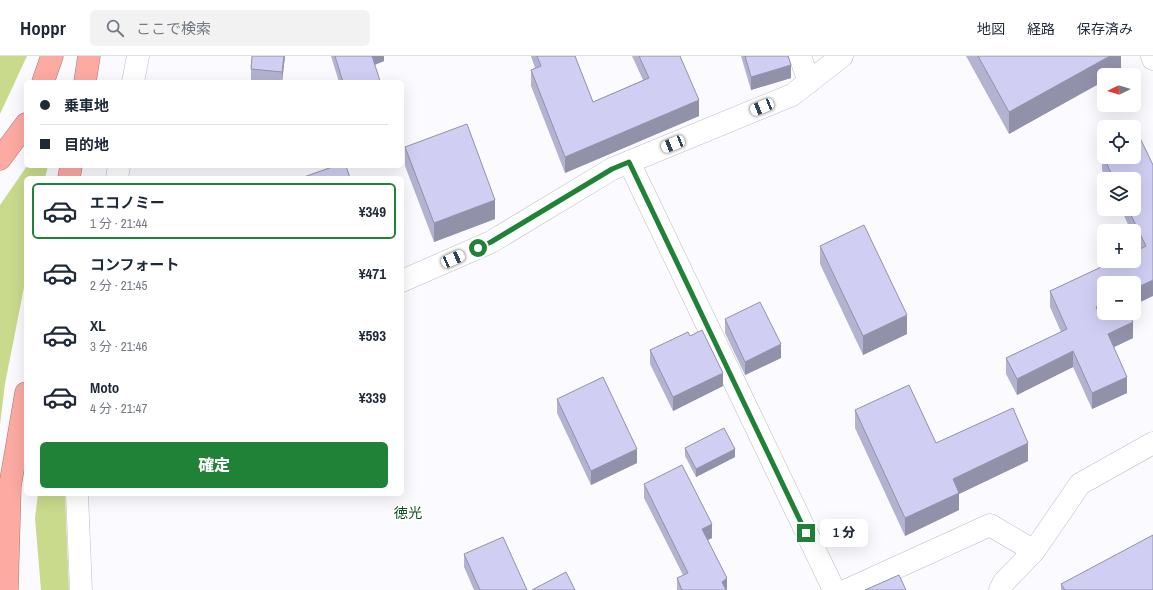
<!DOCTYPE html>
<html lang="ja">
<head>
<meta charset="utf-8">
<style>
	body { margin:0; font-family:"Archivo Narrow","Noto Sans JP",sans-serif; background:#f2f2f3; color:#1f2937; height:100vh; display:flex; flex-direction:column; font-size:15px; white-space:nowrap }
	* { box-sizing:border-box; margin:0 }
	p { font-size:13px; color:#747a83 }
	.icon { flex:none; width:22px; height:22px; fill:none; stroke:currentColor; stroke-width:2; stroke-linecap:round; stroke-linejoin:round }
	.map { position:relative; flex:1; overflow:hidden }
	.sheet { position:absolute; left:24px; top:120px; width:380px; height:320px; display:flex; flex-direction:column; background:#fff; border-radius:6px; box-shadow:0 4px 16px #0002 }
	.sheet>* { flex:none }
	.top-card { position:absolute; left:24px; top:24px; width:380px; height:88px; border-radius:6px; box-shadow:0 4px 16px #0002; display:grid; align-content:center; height:88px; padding:0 16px; background:#fff }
	.needle { width:26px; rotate:265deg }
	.buttons { position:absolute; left:1097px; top:12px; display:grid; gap:8px }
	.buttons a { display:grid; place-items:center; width:44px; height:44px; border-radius:6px; background:#fff; box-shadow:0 4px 16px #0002; font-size:20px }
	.end { position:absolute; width:18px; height:18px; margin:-9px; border:5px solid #1f8236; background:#fff; box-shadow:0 0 0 2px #fff }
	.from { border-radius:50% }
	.bubble { position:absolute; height:28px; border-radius:6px; background:#fff; box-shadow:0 4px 16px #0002; font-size:13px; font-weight:800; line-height:28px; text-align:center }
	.car { position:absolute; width:12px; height:24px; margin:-12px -6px; border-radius:5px; box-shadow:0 0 3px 1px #0007; background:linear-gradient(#fff 24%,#345 0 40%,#fff 0 76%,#345 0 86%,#fff 0) }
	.top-card b { display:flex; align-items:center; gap:14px; height:38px; font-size:15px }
	.top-card b+b { border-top:1px solid #e0e1e3 }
	.top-card i { width:10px; height:10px; background:#1f2937 }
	ul { padding:7px 0 0; list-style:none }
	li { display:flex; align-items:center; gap:12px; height:56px; margin:0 8px 6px; padding:0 8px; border:2px solid transparent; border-radius:6px }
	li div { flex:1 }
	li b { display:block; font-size:15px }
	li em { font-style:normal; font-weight:800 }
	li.selected { border-color:#1f8236 }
	li>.icon { width:36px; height:36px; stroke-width:1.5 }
	.primary-button { display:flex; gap:8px; margin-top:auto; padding:8px 16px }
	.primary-button a { flex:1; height:46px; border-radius:6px; background:#1f8236; color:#fff; font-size:16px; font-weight:800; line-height:46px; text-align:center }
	header { display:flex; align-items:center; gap:24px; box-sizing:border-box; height:56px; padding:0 20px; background:#fff; border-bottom:1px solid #e0e1e3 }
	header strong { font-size:19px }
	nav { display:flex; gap:22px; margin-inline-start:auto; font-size:14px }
	.search { width:280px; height:36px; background:#f2f2f3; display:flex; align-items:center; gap:10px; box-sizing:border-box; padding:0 14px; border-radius:6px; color:#747a83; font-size:15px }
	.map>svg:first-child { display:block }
	.green { fill:#c9da8d }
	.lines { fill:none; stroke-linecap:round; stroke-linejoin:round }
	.minor-casing { stroke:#bcbcc6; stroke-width:23 }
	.highway-casing { stroke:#ab7672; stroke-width:23 }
	.minor { stroke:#fff; stroke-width:22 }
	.highway { stroke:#fcaaa2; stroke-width:22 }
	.wall { fill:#b3b2d1 }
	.shaded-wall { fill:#9291aa }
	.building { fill:#d0cff3; stroke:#9291aa }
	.route { stroke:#1f8236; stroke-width:5 }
	.labels { text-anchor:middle; stroke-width:4; stroke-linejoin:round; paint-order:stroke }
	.quarter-label { font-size:14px; fill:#0c4c1b; stroke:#fff }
</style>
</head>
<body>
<header>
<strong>Hoppr</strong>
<div class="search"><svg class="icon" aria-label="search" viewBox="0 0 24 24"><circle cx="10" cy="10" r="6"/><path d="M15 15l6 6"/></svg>ここで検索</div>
<nav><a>地図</a><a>経路</a><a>保存済み</a></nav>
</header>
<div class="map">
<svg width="1153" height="534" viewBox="0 0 1153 534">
	<rect width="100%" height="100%" fill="#fbfbff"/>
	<!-- green -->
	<g class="green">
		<polygon points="0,0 27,0 0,58"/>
		<polygon points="27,110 48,110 45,122 26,122 26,221 5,328 0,369 0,149"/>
		<polygon points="38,438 65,438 69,534 41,534 35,462"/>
	</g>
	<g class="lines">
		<!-- minor casing -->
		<g class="minor-casing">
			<g id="minor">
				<polyline points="800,0 809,26"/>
				<polyline points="1152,0 1153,3"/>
				<polyline points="133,26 138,0"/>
				<polyline points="629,106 834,534"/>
				<polyline points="117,122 119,110"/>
				<polyline points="402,225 491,186 612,113 792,39 842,0"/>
				<polyline points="77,438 81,534"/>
				<polyline points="847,534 990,469 1034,495"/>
				<polyline points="1000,534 1004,526 1034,495 1080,428 1153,387"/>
			</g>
		</g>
		<!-- highway casing -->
		<g class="highway-casing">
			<g id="highway">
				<polyline points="43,26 52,0"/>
				<polyline points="85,26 89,0"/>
				<polyline points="0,103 26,68"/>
				<polyline points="69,122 71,110"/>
				<polyline points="7,534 10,430 26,337"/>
			</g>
		</g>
		<!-- minor -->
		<use href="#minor" class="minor"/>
		<!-- highway -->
		<use href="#highway" class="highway"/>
	</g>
	<!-- wall -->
	<g class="wall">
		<polygon points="285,0 282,26 251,26 251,13"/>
		<polygon points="331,0 384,0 384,5 375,9 380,26 339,26"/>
		<polygon points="531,0 575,0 593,46 643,24 632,0 680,0 699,60 565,117 531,30 531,14 535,12"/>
		<polygon points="741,0 788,0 791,22 751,34"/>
		<polygon points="966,0 1121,0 1121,16 1115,19 1104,19 1104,25 1009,78"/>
		<polygon points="405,91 495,163 434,186 405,110"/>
		<polygon points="1102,98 1134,101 1153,240 1104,227 1133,282 1114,291 1127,337 1092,353 1073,311 1017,339 1006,318 1006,302 1061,276 1050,251 1050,235 1140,193 1134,180 1134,175 1131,175 1121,153 1134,153 1134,123 1106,123 1102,114"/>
		<polygon points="820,190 907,278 863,299 820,208"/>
		<polygon points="725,263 781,302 745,319 725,277"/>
		<polygon points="690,280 723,330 673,355 650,308 650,294"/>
		<polygon points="557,343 637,407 591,429 557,357"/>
		<polygon points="855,354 936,387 1028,405 959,438 959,454 905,480 855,372"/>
		<polygon points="685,392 735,401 696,421 685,400"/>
		<polygon points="644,428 712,482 707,484 727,534 677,534 677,522 683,519 644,442"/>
		<polygon points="464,498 527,534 474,534 464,511"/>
		<polygon points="1061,528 1153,534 1061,534"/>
	</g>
	<!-- shaded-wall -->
	<g class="shaded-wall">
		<polygon points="284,0 285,0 282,26 282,16"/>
		<polygon points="371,0 384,0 384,5 371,10"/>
		<polygon points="1110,0 1121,0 1121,16 1115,19 1104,19 1104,25 1009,78 1009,56"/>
		<polygon points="791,9 791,22 751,34 751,21"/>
		<polygon points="699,44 699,60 565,117 565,101"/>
		<polygon points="495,144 495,163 434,186 434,167"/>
		<polygon points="1153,224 1153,240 1134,249 1134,233"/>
		<polygon points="1104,247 1104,257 1096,267 1096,251"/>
		<polygon points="907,259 907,278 863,299 863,280"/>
		<polygon points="1133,266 1133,282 1108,294 1108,278"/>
		<polygon points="781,288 781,302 745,319 745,306"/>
		<polygon points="1073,295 1073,311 1017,339 1017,323"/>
		<polygon points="723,317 723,330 673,355 673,341"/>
		<polygon points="1127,321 1127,337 1092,353 1092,337"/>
		<polygon points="1028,387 1028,405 959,438 959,454 905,480 905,462 953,423"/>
		<polygon points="637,393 637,407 591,429 591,415"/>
		<polygon points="735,393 735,401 696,421 696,413"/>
		<polygon points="712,468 712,482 702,487 702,473"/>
		<polygon points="727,522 727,534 722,534 722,526"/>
	</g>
	<!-- building -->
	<g class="building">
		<polygon points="252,0 284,0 282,16 251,13"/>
		<polygon points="335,0 372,0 380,25 377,26 343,26"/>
		<polygon points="537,0 575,0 593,46 649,22 639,0 680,0 699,44 565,101 531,14 541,10"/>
		<polygon points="745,0 788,0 791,9 751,21"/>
		<polygon points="978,0 1110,0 1009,56"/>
		<polygon points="467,68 495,144 434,167 405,91"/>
		<polygon points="1139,80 1153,109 1153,224 1134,233 1134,227 1104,227 1104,247 1096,251 1099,257 1104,255 1104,257 1128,257 1133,266 1108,278 1127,321 1092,337 1073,295 1017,323 1006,302 1067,273 1050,235 1114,205 1134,205 1134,196 1146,190 1128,153 1134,153 1134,123 1114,123 1102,98 1104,97 1104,101 1134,101 1134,82"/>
		<polygon points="335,110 346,110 350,122 301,122"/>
		<polygon points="864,169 907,259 863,280 820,190"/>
		<polygon points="760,246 781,288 745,306 725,263"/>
		<polygon points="702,274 723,317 673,341 650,294 688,276 690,280"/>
		<polygon points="603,321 637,393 591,415 557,343"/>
		<polygon points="909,329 936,387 1013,352 1028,387 953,423 959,437 905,462 855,354"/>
		<polygon points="724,372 735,393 696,413 685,392"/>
		<polygon points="682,409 712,468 702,473 727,522 722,526 726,534 682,534 677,522 688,517 644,428"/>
		<polygon points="1153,479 1153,534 1065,534 1061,528"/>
		<polygon points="503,481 527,534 480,534 464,498"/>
		<polygon points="566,516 575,534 532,534"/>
		<polygon points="899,519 906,534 865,534"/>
	</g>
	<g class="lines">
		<!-- route -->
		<polyline class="route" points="478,192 491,186 612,113 629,106 806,477"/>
	</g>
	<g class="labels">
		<!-- quarter labels -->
		<g class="quarter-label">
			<text x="408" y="462">徳光</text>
		</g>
	</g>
</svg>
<div class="buttons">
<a><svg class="needle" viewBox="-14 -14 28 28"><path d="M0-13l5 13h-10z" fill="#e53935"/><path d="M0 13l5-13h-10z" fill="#747a83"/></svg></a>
<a><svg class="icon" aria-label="locate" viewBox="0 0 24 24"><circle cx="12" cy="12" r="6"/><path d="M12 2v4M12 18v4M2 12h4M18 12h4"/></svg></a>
<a><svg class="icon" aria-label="layers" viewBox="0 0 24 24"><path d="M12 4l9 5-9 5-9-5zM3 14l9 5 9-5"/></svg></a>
<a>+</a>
<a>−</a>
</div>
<i class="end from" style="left:478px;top:192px"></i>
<i class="end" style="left:806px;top:477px"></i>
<div class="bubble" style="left:820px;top:463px;width:48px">1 分</div>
<i class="car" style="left:762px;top:51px;rotate:248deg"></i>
<i class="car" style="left:673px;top:88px;rotate:248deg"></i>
<i class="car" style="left:453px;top:203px;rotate:66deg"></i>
<div class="top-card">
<b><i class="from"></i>乗車地</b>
<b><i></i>目的地</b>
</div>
<section class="sheet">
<ul>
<li class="selected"><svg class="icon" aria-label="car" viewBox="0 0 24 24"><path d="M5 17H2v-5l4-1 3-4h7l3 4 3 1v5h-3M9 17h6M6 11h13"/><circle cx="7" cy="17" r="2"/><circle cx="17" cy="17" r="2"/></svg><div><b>エコノミー</b><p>1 分 · 21:44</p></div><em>¥349</em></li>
<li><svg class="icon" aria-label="car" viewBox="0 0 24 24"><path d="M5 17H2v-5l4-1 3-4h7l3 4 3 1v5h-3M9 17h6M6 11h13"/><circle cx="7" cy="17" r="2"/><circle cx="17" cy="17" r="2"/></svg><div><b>コンフォート</b><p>2 分 · 21:45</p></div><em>¥471</em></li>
<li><svg class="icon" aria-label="car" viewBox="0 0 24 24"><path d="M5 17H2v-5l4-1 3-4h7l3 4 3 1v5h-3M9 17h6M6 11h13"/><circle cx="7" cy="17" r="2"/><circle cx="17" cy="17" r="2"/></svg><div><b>XL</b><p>3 分 · 21:46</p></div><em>¥593</em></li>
<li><svg class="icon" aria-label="car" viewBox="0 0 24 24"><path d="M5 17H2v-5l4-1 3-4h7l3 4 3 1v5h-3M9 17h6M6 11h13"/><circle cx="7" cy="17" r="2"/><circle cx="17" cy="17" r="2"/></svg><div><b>Moto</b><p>4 分 · 21:47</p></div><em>¥339</em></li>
</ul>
<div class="primary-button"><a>確定</a></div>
</section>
</div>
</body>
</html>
